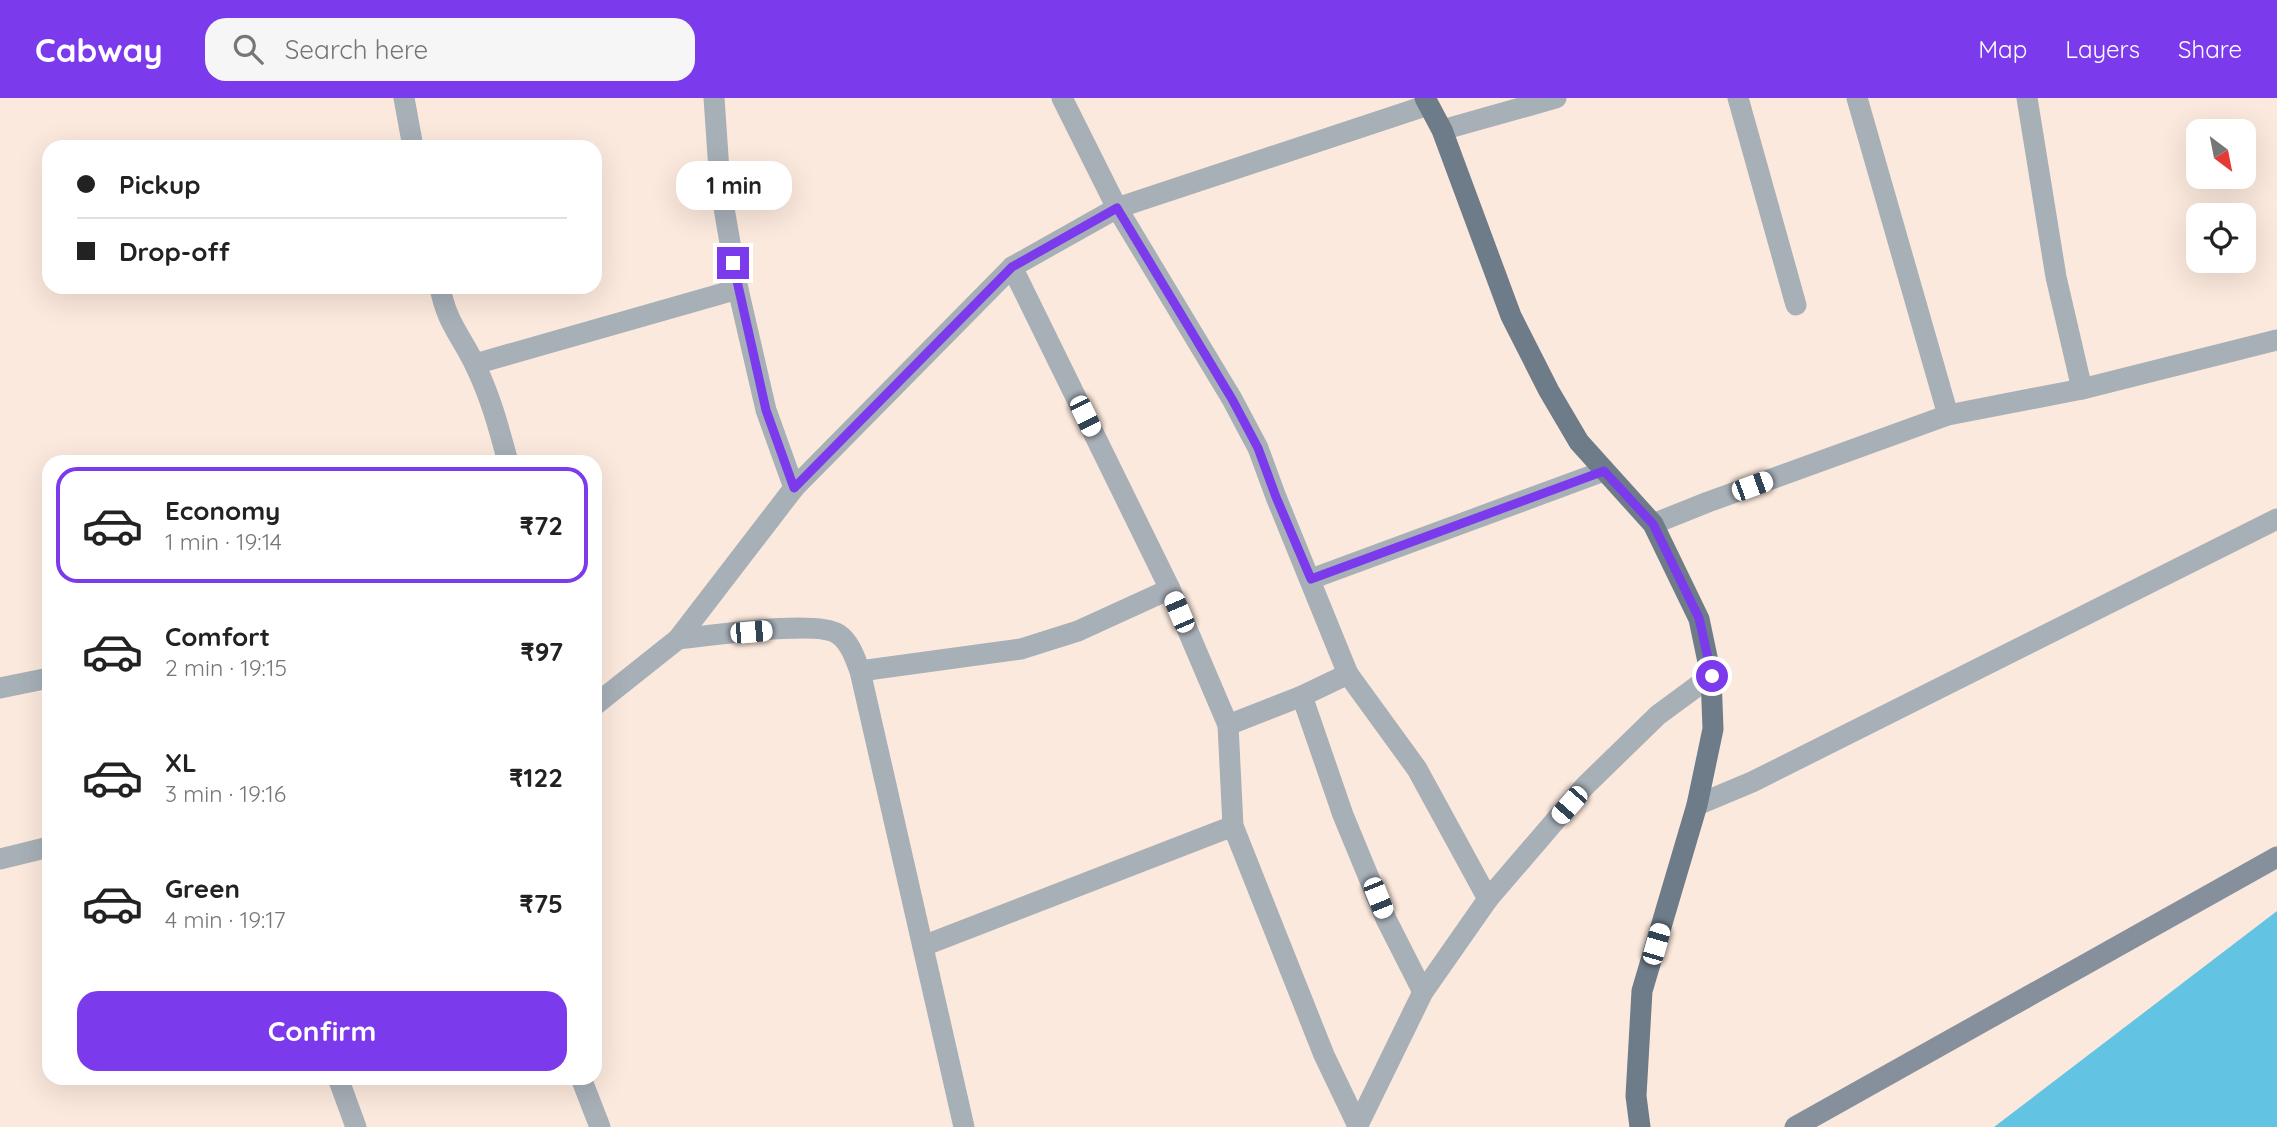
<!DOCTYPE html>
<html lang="en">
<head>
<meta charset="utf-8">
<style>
	body { margin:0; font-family:Quicksand,sans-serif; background:#f6f6f6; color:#222; height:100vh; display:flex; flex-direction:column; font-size:26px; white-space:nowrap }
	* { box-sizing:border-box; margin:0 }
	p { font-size:23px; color:#767676 }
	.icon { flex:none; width:38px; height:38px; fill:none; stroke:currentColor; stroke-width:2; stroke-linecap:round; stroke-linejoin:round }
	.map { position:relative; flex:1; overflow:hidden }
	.details { position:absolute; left:42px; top:357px; width:560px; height:630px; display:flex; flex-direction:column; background:#fff; border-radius:21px; box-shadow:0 7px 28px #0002 }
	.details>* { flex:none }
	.hud { position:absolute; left:42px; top:42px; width:560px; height:154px; border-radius:21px; box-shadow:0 7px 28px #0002; display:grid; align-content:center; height:154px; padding:0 35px; background:#fff }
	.needle { width:46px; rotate:148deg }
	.buttons { position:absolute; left:2186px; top:21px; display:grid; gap:14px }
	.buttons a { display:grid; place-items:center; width:70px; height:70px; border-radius:14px; background:#fff; box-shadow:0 7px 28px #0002; font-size:35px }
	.end { position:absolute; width:32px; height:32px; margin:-16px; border:9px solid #7c3aed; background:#fff; box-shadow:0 0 0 4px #fff }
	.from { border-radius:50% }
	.bubble { position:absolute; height:49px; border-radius:21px; background:#fff; box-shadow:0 7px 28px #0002; font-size:23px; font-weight:700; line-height:49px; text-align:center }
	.car { position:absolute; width:21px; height:42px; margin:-21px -10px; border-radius:9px; box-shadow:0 0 5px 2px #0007; background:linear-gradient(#fff 24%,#345 0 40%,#fff 0 76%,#345 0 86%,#fff 0) }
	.hud b { display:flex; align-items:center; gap:24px; height:66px; font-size:26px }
	.hud b+b { border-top:2px solid #e0e0e0 }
	.hud i { width:18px; height:18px; background:#222 }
	ul { padding:12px 0 0; list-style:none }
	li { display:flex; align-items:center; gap:21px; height:116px; margin:0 14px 10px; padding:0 21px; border:4px solid transparent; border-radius:21px }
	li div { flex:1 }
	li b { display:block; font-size:26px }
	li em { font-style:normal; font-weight:700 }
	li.active { border-color:#7c3aed }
	li>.icon { width:63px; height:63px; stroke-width:1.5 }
	.primary-button { display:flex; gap:14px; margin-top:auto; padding:14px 35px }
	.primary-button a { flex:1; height:80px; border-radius:21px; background:#7c3aed; color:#fff; font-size:28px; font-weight:700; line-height:80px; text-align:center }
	header { display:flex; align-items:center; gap:42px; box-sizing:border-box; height:98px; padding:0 35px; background:#7c3aed; color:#fff }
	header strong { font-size:33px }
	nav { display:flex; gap:38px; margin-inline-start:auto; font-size:24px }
	.search { width:490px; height:63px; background:#f6f6f6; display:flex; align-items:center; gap:18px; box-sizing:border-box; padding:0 24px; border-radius:21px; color:#767676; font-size:26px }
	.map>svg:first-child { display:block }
	.water { fill:#63c3e3 }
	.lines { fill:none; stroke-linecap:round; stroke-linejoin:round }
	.street { stroke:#a7afb7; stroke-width:21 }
	.secondary { stroke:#86909d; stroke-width:21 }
	.primary { stroke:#6e7b89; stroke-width:21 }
	.route { stroke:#7c3aed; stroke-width:9 }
</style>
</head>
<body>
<header>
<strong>Cabway</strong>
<div class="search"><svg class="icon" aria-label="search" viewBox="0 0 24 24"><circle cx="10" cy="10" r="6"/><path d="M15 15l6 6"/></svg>Search here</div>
<nav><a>Map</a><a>Layers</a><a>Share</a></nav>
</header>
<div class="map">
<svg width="2277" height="1029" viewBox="0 0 2277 1029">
	<rect width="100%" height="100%" fill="#fce9dd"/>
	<!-- water -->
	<polygon class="water" points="2277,813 2277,1029 1994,1029"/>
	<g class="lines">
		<!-- street -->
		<g class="street">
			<polyline points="404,0 413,49"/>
			<polyline points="1062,0 1117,110 1232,301 1258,350 1276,399 1348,576 1417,671 1488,801"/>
			<polyline points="1738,0 1796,207"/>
			<polyline points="1857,0 1948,317"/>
			<polyline points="2027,0 2056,179 2082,291"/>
			<polyline points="1442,32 1556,0"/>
			<polyline points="1012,169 1170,491 1228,627 1233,728 1324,957 1358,1028"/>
			<path d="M440,189C446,224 462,239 476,269C491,300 499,331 508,364"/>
			<polyline points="475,266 738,191"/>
			<polyline points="794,390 1012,169 1117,110 1428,7"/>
			<polyline points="1653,426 1708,404 1948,317 2082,291 2277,242"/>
			<polyline points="1311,481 1604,373"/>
			<path d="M678,541C709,538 816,521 838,536C850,544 855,560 860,573L964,1029"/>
			<polyline points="860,573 1021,551 1078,533 1170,491"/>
			<polyline points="0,590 49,580"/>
			<polyline points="1302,598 1343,717 1386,821 1423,894"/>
			<polyline points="595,607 678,541 794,390 766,312 738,191 720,87 714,0"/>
			<polyline points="1228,627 1302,598 1348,576"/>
			<polyline points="1697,707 1752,684 2277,421"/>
			<polyline points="0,761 49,749"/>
			<polyline points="923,848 1233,728"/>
			<polyline points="338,980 356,1029"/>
			<polyline points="581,980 600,1029"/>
			<polyline points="1357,1029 1423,894 1488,801 1585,688 1658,617 1711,578"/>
		</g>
		<!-- secondary -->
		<polyline class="secondary" points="1795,1029 2277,759"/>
		<!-- primary -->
		<polyline class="primary" points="1425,0 1442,32 1511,218 1549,293 1579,344 1653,426 1699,521 1711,578 1713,631 1697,707 1642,893 1636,998 1640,1029"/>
	</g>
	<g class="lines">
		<!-- route -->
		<polyline class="route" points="733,165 766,312 794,390 1012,169 1117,110 1232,301 1258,350 1276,399 1311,481 1604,373 1653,426 1699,520 1712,578"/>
	</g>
</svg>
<div class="buttons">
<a><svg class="needle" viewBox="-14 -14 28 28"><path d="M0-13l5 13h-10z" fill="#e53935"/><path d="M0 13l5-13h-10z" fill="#767676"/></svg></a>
<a><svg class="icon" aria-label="locate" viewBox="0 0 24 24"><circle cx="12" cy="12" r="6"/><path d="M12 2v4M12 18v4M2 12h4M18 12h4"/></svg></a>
</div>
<i class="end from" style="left:1712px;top:578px"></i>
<i class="end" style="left:733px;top:165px"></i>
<div class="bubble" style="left:676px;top:63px;width:116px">1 min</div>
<i class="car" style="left:1085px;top:318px;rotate:154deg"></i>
<i class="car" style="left:1752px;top:388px;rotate:70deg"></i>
<i class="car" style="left:1179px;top:514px;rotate:337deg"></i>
<i class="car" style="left:751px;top:534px;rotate:85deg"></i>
<i class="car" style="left:1569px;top:707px;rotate:221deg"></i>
<i class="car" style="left:1378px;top:800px;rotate:158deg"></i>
<i class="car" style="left:1656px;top:846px;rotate:16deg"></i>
<div class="hud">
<b><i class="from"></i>Pickup</b>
<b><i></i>Drop-off</b>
</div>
<section class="details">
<ul>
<li class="active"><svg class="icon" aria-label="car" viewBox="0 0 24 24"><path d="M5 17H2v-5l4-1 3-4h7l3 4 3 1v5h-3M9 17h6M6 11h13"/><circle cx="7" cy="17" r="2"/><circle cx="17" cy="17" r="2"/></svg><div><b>Economy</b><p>1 min · 19:14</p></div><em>₹72</em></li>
<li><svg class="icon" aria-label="car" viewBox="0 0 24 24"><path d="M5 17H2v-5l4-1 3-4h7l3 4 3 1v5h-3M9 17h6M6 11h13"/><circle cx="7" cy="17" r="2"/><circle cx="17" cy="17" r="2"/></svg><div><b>Comfort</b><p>2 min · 19:15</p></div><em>₹97</em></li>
<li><svg class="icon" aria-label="car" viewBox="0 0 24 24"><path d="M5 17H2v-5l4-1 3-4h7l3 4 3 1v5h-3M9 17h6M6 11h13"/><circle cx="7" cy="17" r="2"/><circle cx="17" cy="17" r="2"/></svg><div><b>XL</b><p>3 min · 19:16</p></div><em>₹122</em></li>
<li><svg class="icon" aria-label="car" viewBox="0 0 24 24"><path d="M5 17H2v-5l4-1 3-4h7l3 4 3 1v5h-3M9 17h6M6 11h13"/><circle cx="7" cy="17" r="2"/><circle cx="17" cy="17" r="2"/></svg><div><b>Green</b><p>4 min · 19:17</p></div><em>₹75</em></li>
</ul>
<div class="primary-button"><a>Confirm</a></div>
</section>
</div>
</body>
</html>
